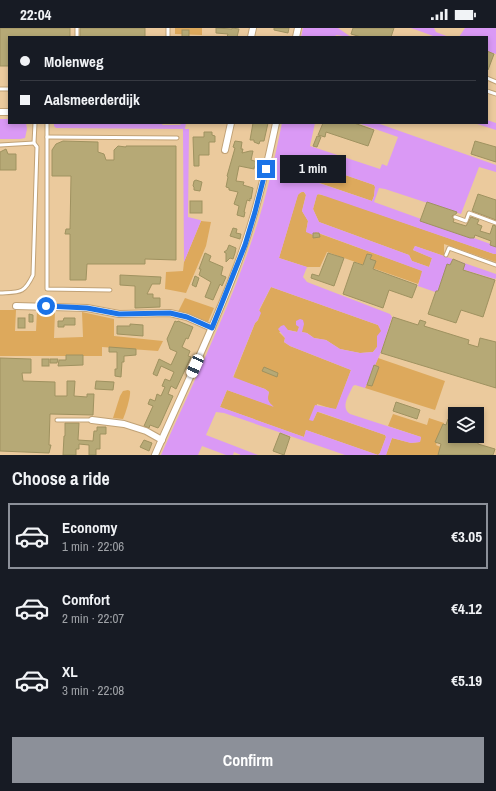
<!DOCTYPE html>
<html lang="en">
<head>
<meta charset="utf-8">
<style>
	body { margin:0; font-family:"Archivo Narrow",sans-serif; background:#20242c; color:#f1f3f6; height:100vh; display:flex; flex-direction:column; font-size:15px; white-space:nowrap }
	* { box-sizing:border-box; margin:0 }
	p { font-size:13px; color:#9ea1a6 }
	.icon { flex:none; width:22px; height:22px; fill:none; stroke:currentColor; stroke-width:2; stroke-linecap:round; stroke-linejoin:round }
	.map { position:relative; height:427px; overflow:hidden }
	.details { display:flex; flex-direction:column; background:#171b24; flex:1 }
	.details>* { flex:none }
	.hud { position:absolute; left:8px; top:8px; width:480px; height:88px; border-radius:0px; box-shadow:0 2px 6px #0003; display:grid; align-content:center; height:88px; padding:0 12px; background:#171b24 }
	.tools { position:absolute; left:448px; top:379px; display:grid; gap:8px }
	.tools a { display:grid; place-items:center; width:36px; height:36px; border-radius:0px; background:#171b24; box-shadow:0 2px 6px #0003; font-size:20px }
	.end { position:absolute; width:18px; height:18px; margin:-9px; border:5px solid #1a73e8; background:#fff; box-shadow:0 0 0 2px #fff }
	.from { border-radius:50% }
	.bubble { position:absolute; height:28px; border-radius:0px; background:#171b24; box-shadow:0 2px 6px #0003; font-size:13px; font-weight:700; line-height:28px; text-align:center }
	.car { position:absolute; width:12px; height:24px; margin:-12px -6px; border-radius:5px; box-shadow:0 0 3px 1px #0007; background:linear-gradient(#fff 24%,#345 0 40%,#fff 0 76%,#345 0 86%,#fff 0) }
	.hud b { display:flex; align-items:center; gap:14px; height:38px; font-size:15px }
	.hud b+b { border-top:1px solid #363941 }
	.hud i { width:10px; height:10px; background:#f1f3f6 }
	ul { padding:0; list-style:none }
	li { display:flex; align-items:center; gap:12px; height:66px; margin:0 8px 6px; padding:0 4px; border:2px solid transparent; border-radius:0px }
	li div { flex:1 }
	li b { display:block; font-size:15px }
	li em { font-style:normal; font-weight:700 }
	li.active { border-color:#8c9099 }
	li>.icon { width:36px; height:36px; stroke-width:1.5 }
	h2 { padding:0 12px; font-size:18px; line-height:48px }
	.action { display:flex; gap:8px; margin-top:auto; padding:8px 12px }
	.action a { flex:1; height:46px; border-radius:0px; background:#8c9099; color:#fff; font-size:16px; font-weight:700; line-height:46px; text-align:center }
	.status { display:flex; justify-content:space-between; align-items:center; height:28px; padding:0 20px; background:#171b24; direction:ltr }
	.status svg { height:11px; fill:currentColor }
	.map>svg:first-child { display:block }
	.green { fill:#dda95c }
	.water { fill:#da99f5; fill-rule:evenodd }
	.building { fill:#b6a976; stroke:#9f9260 }
	.lines { fill:none; stroke-linecap:round; stroke-linejoin:round }
	.service-casing { stroke:#c1a276; stroke-width:5 }
	.minor-casing { stroke:#c1a276; stroke-width:8 }
	.service { stroke:#fff; stroke-width:3 }
	.minor { stroke:#fff; stroke-width:6 }
	.route { stroke:#1a73e8; stroke-width:5 }
</style>
</head>
<body>
<div class="status"><b>22:04</b><svg viewBox="0 0 49 12"><path d="M0 12V9h3v3zM5 12V6h3v6zM10 12V3h3v9zM15 12V0h3v12zM26 1h20v11H26zM47 4h2v5h-2z"/></svg></div>
<div class="map">
<svg width="496" height="427" viewBox="0 0 496 427">
	<rect width="100%" height="100%" fill="#ebca9d"/>
	<!-- green -->
	<g class="green">
		<polygon points="175,0 202,0 202,7 175,6"/>
		<polygon points="307,131 317,133 316,137 374,157 375,159 374,168 372,173 311,152 309,155 303,152"/>
		<polygon points="302,164 304,164 306,167 302,183 308,193 306,204 315,204 423,243 418,256 327,224 320,239 307,239 279,230 298,166"/>
		<polygon points="317,166 327,168 494,226 496,226 496,234 444,216 444,228 415,218 413,222 432,230 429,239 412,233 409,227 319,194 313,181"/>
		<polygon points="201,193 211,194 206,218 186,265 165,261 166,244 183,243 184,234"/>
		<path d="M271,259L378,297L382,303L377,314V319L373,324L360,325L340,321L326,312L314,310L307,305L301,304L299,299L298,304L288,302L279,304L285,310L284,314L290,318L351,342L336,382L317,376L313,393L317,384H318L385,407L386,409L380,425L378,427L306,402L304,409L220,379L227,362L273,378C267,374 267,371 269,364L265,361L233,350L255,295L258,292L259,283Z"/>
		<polygon points="185,270 214,280 208,294 178,284"/>
		<polygon points="0,282 16,282 15,303 36,303 37,283 55,283 54,310 83,309 82,284 114,291 114,308 163,313 158,323 102,319 102,328 0,328"/>
		<polygon points="378,330 445,353 435,382 365,360"/>
		<path d="M128,362L130,363C131,368 125,387 123,391L113,390L120,368L123,363Z"/>
		<polygon points="393,386 427,397 429,390 444,395 436,417 443,420 441,427 386,427 392,410 411,415 420,414 421,409 388,398"/>
	</g>
	<!-- water -->
	<g class="water">
		<polygon points="303,0 338,0 351,9 336,7 335,9 301,9"/>
		<polygon points="411,0 434,0 436,4 449,9 436,9"/>
		<polygon points="465,0 496,0 496,26 487,23 487,9 459,9"/>
		<polygon points="0,91 9,91 9,95 26,95 27,101 25,110 20,111 0,111"/>
		<polygon points="487,92 496,95 496,102 474,95 487,95"/>
		<polygon points="54,95 160,95 163,97 180,97 182,95 186,95 185,101 189,101 188,189 200,192 201,193 184,234 183,101 56,100 54,98"/>
		<path d="M282,95H315L310,118L380,141L382,136L387,138L398,109L358,95H377L496,137V144L479,139L461,186L385,161L379,160L374,174L496,218V226H494L319,166L317,167L313,181L319,194L409,227L412,233L429,239L432,230L413,222L415,218L496,246V250L495,251L448,237L438,265L418,258L422,243L316,204L313,207L306,204L308,193L302,183L306,167L304,164H301L298,167L279,230L307,239L303,249L307,254L390,286L392,289L381,324L365,360L355,357L353,358C349,367 340,379 350,386L421,409L420,414L411,415L392,410L386,427H345L224,385L216,384L206,407L258,427H241L234,424L233,427H226L202,418L198,427H161C193,355 228,284 253,209C266,172 274,133 282,95ZM308,131L317,133L316,137L374,157L375,159L374,168L372,173L310,152L309,155L303,152ZM271,259L378,297L381,303L377,308V319L373,324L360,325L340,321L326,312L314,310L307,305L302,304L304,296L303,292L300,291L296,293V297L299,299L297,304L288,302L284,297L281,298L278,301L285,310L284,314L290,318L351,342L336,381L315,377L309,392L313,393L317,384H319L385,407L386,409L380,425L378,427L306,402L304,409L220,379L227,362L274,379C268,374 267,372 269,364L265,361L233,349L255,295L258,292L261,285L259,282Z"/>
	</g>
	<!-- building -->
	<g class="building">
		<polygon points="0,0 70,0 70,9 9,9 9,38 0,38"/>
		<rect x="80" y="0" width="65" height="9"/>
		<polygon points="216,0 232,1 232,0 239,1 237,9 227,9 228,6 216,5"/>
		<polygon points="274,0 289,0 288,5 274,2"/>
		<polygon points="353,0 394,0 391,9 361,9 351,6"/>
		<rect x="182" y="2" width="7" height="7"/>
		<polygon points="487,23 494,26 488,42 487,42"/>
		<polygon points="253,95 268,95 264,113 260,113 259,116 254,114 254,112 250,112"/>
		<polygon points="323,95 354,95 374,102 368,118 326,104 325,109 318,107"/>
		<polygon points="204,104 212,104 212,107 215,108 215,114 209,114 209,127 199,127 199,138 194,138 193,109 204,109"/>
		<polygon points="317,108 321,109 317,119 313,118"/>
		<polygon points="63,113 98,114 98,124 104,126 106,132 114,132 114,122 118,118 126,119 126,118 176,118 176,232 145,231 145,236 87,236 86,252 70,252 70,206 65,206 66,201 70,201 71,148 52,148 52,122 56,116"/>
		<polygon points="235,113 242,114 241,121 243,121 242,125 250,123 253,123 251,132 258,134 256,139 254,139 254,141 239,138 236,153 244,154 243,157 253,160 251,171 250,170 250,173 247,172 244,184 245,184 244,189 237,187 239,178 234,176 238,164 229,162 229,160 226,159 228,149 227,148 235,120 233,119"/>
		<polygon points="475,113 496,119 496,134 471,126"/>
		<polygon points="6,121 8,126 16,126 16,142 0,142 0,124"/>
		<polygon points="196,152 202,154 200,163 194,162 194,159 193,158 194,153"/>
		<polygon points="478,166 496,172 496,192 472,183"/>
		<rect x="190" y="173" width="12" height="12"/>
		<polygon points="427,174 457,184 456,186 452,188 454,192 453,194 466,198 471,189 479,192 477,196 482,198 480,203 490,206 493,197 496,198 496,219 490,217 491,213 475,207 474,210 470,210 420,193"/>
		<polygon points="233,200 237,201 236,205 241,206 240,211 230,208"/>
		<polygon points="313,205 319,205 320,209 313,210"/>
		<polygon points="229,217 236,220 235,225 233,231 230,230 226,234 226,225 224,224 227,222"/>
		<polygon points="205,225 211,228 209,233 223,239 221,247 226,249 222,258 220,256 213,272 205,269 211,254 199,247 201,241 199,241"/>
		<polygon points="328,225 344,230 334,258 311,250 312,246 319,248"/>
		<polygon points="367,226 372,227 370,231 376,233 373,241 417,257 412,270 389,262 383,280 343,266 354,234 363,237"/>
		<polygon points="453,231 465,236 463,242 495,252 483,289 461,282 456,295 428,286 436,263 438,263 447,236 450,237"/>
		<polygon points="120,247 161,249 160,256 152,256 147,266 153,266 153,270 160,270 160,279 135,280 135,258 120,257"/>
		<polygon points="195,248 199,250 196,259 192,257"/>
		<polygon points="29,286 33,287 33,294 29,294"/>
		<polygon points="393,289 418,297 420,292 426,294 424,298 469,312 468,316 478,319 480,310 496,314 496,360 381,325"/>
		<rect x="18" y="290" width="7" height="10"/>
		<polygon points="64,290 75,290 75,297 64,297 64,299 58,299 58,293 63,293"/>
		<polygon points="175,293 177,294 178,293 193,299 188,311 186,310 182,319 190,323 188,328 191,329 176,361 171,358 168,366 173,368 160,397 158,400 150,397 149,400 144,398 153,378 148,376 150,371 155,373 157,366 161,368 165,359 162,358 165,351 170,353 174,344 161,338 157,348 153,346 159,331 171,337 177,324 170,321 167,311"/>
		<polygon points="130,296 143,297 143,308 117,306 117,298 130,298"/>
		<polygon points="109,319 136,321 136,327 124,328 124,334 122,334 121,349 115,348 115,341 117,341 117,324 109,324"/>
		<polygon points="66,327 83,327 83,337 58,338 59,332 66,332"/>
		<polygon points="0,330 31,331 31,345 22,345 23,353 55,354 55,368 67,368 67,353 75,353 74,368 87,369 87,366 94,366 93,387 50,386 49,417 51,417 49,425 0,423"/>
		<rect x="42" y="331" width="7" height="7"/>
		<polygon points="50,331 58,331 57,335 50,335"/>
		<polygon points="374,337 379,339 372,358 367,357"/>
		<polygon points="264,339 278,345 277,349 262,343"/>
		<polygon points="96,353 114,354 113,362 95,361"/>
		<polygon points="396,374 420,382 417,391 393,383"/>
		<polygon points="448,391 455,393 455,408 477,408 476,413 478,414 478,416 495,421 493,427 438,427 441,416 435,414 443,396 446,397"/>
		<polygon points="65,395 79,395 78,412 93,413 94,403 97,403 97,399 106,399 106,406 100,406 100,421 96,421 96,427 89,427 89,417 79,416 79,421 76,421 76,427 63,427 64,408 65,408"/>
		<polygon points="280,405 290,409 284,427 273,423"/>
		<polygon points="144,412 152,415 149,423 140,419"/>
	</g>
	<g class="lines">
		<!-- service casing -->
		<g class="service-casing">
			<g id="service">
				<polyline points="77,9 77,0"/>
				<polyline points="168,9 168,0"/>
				<polyline points="487,50 496,54"/>
				<polyline points="0,61 9,61"/>
				<polyline points="487,63 496,66"/>
				<polyline points="47,95 47,261 110,262"/>
				<polyline points="47,109 177,110"/>
				<polyline points="0,117 34,115"/>
				<polyline points="455,189 466,193 469,185 496,195"/>
				<polyline points="446,227 449,220 496,237"/>
				<path d="M0,265C20,264 24,266 33,247L37,119L34,115L35,95"/>
				<polyline points="57,392 92,392"/>
			</g>
		</g>
		<!-- minor casing -->
		<g class="minor-casing">
			<g id="minor">
				<polyline points="251,9 253,0"/>
				<polyline points="296,9 298,0"/>
				<polyline points="0,84 9,84"/>
				<polyline points="225,122 231,95"/>
				<polyline points="16,278 87,280 119,286 170,285 187,289 212,300"/>
				<polyline points="92,392 124,396 146,403 162,412"/>
				<path d="M155,427C183,363 214,300 238,235C255,190 266,142 276,95"/>
			</g>
		</g>
		<!-- service -->
		<use href="#service" class="service"/>
		<!-- minor -->
		<use href="#minor" class="minor"/>
	</g>
	<g class="lines">
		<!-- route -->
		<polyline class="route" points="46,278 87,280 119,286 170,285 187,289 212,300 245,217 255,184 266,141"/>
	</g>
</svg>
<div class="tools">
<a><svg class="icon" aria-label="layers" viewBox="0 0 24 24"><path d="M12 4l9 5-9 5-9-5zM3 14l9 5 9-5"/></svg></a>
</div>
<i class="end from" style="left:46px;top:278px"></i>
<i class="end" style="left:266px;top:141px"></i>
<div class="bubble" style="left:280px;top:127px;width:66px">1 min</div>
<i class="car" style="left:195px;top:338px;rotate:204deg"></i>
<div class="hud">
<b><i class="from"></i>Molenweg</b>
<b><i></i>Aalsmeerderdijk</b>
</div>
</div>
<section class="details">
<h2>Choose a ride</h2>
<ul>
<li class="active"><svg class="icon" aria-label="car" viewBox="0 0 24 24"><path d="M5 17H2v-5l4-1 3-4h7l3 4 3 1v5h-3M9 17h6M6 11h13"/><circle cx="7" cy="17" r="2"/><circle cx="17" cy="17" r="2"/></svg><div><b>Economy</b><p>1 min · 22:06</p></div><em>€3.05</em></li>
<li><svg class="icon" aria-label="car" viewBox="0 0 24 24"><path d="M5 17H2v-5l4-1 3-4h7l3 4 3 1v5h-3M9 17h6M6 11h13"/><circle cx="7" cy="17" r="2"/><circle cx="17" cy="17" r="2"/></svg><div><b>Comfort</b><p>2 min · 22:07</p></div><em>€4.12</em></li>
<li><svg class="icon" aria-label="car" viewBox="0 0 24 24"><path d="M5 17H2v-5l4-1 3-4h7l3 4 3 1v5h-3M9 17h6M6 11h13"/><circle cx="7" cy="17" r="2"/><circle cx="17" cy="17" r="2"/></svg><div><b>XL</b><p>3 min · 22:08</p></div><em>€5.19</em></li>
</ul>
<div class="action"><a>Confirm</a></div>
</section>
</body>
</html>
